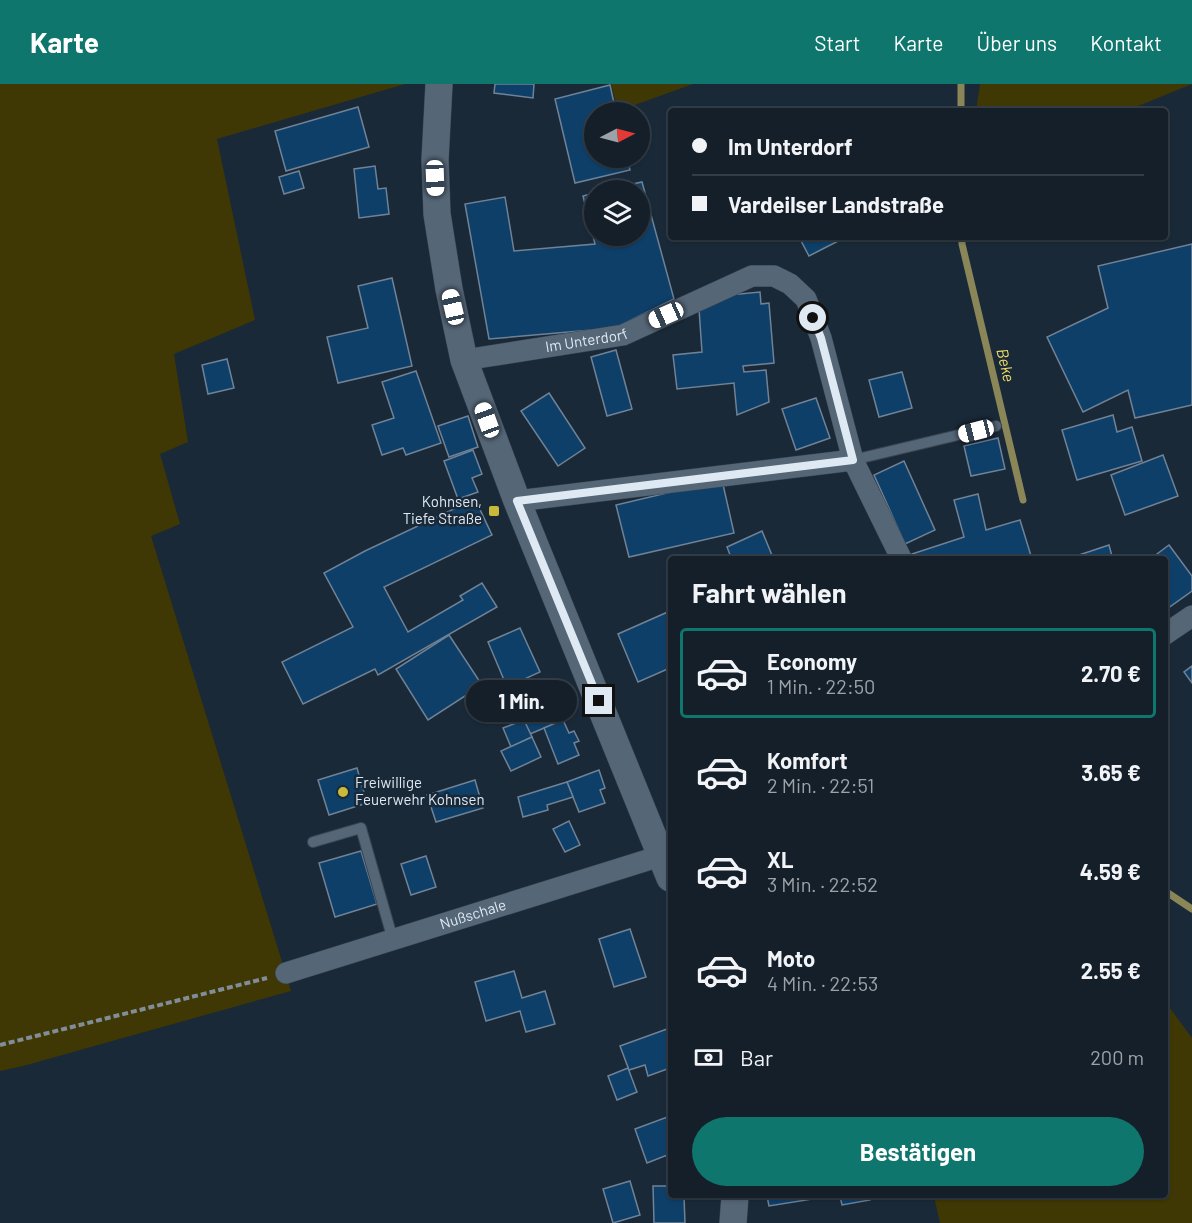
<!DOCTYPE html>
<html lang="de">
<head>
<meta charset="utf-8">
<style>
	body { margin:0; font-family:Barlow,sans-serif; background:#1d2732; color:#f1f3f6; height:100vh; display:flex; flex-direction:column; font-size:22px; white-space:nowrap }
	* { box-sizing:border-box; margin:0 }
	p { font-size:20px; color:#9da2a8 }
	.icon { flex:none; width:33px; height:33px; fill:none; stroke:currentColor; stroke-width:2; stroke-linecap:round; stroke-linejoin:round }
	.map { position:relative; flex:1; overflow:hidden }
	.drawer { position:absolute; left:668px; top:472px; width:500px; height:642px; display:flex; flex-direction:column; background:#141f2a; border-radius:6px; box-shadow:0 2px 4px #0004,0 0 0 2px #333d47 }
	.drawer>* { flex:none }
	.top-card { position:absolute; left:668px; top:24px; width:500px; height:132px; border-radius:6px; box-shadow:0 2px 4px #0004,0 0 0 2px #333d47; display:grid; align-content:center; height:132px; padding:0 24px; background:#141f2a }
	.needle { width:39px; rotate:84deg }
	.buttons { position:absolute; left:584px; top:18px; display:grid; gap:12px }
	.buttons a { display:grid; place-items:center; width:66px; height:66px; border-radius:50%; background:#141f2a; box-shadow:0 2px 4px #0004,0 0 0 2px #333d47; font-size:30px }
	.end { position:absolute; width:27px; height:27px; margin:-14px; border:8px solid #dfe9f3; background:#111; box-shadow:0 0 0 3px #111 }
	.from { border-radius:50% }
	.bubble { position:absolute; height:42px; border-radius:21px; background:#141f2a; box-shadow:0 2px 4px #0004,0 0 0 2px #333d47; font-size:20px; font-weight:700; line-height:42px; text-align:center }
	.car { position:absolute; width:18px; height:36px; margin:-18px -9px; border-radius:8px; box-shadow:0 0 4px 2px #0007; background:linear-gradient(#fff 24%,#345 0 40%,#fff 0 76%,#345 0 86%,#fff 0) }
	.top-card b { display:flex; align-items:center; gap:21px; height:57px; font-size:22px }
	.top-card b+b { border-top:2px solid #333d47 }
	.top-card i { width:15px; height:15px; background:#f1f3f6 }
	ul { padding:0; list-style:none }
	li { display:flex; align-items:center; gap:18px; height:90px; margin:0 12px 9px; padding:0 12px; border:3px solid transparent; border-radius:6px }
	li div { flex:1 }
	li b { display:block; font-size:22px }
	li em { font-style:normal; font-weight:700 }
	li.selected { border-color:#0f766e }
	li>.icon { width:54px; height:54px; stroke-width:1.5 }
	h2 { padding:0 24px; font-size:27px; line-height:72px }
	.pay { display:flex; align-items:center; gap:15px; height:66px; padding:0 24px; font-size:22px }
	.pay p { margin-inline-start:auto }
	.cta { display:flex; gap:12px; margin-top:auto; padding:12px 24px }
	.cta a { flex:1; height:69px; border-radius:36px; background:#0f766e; color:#fff; font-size:24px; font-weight:700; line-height:69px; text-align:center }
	header { display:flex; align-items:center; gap:36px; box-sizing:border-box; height:84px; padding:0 30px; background:#0f766e; color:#fff }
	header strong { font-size:28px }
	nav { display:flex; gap:33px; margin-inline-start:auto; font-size:21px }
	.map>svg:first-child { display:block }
	.green { fill:#3f3804 }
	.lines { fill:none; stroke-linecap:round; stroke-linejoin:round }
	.stream { stroke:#8a8658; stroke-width:7 }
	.building { fill:#0e3f69; stroke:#708295; stroke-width:1.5 }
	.service-casing { stroke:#394552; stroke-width:12 }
	.minor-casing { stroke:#394552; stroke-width:22 }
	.tertiary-casing { stroke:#394552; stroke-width:28 }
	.path { stroke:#818e9a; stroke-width:4; stroke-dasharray:6 3; stroke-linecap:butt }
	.service { stroke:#567; stroke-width:10 }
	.minor { stroke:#567; stroke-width:21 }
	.tertiary { stroke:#567; stroke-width:27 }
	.route { stroke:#dfe9f3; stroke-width:8 }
	.poi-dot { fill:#caba3a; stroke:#1a2938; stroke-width:2 }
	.labels { text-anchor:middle; stroke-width:5; stroke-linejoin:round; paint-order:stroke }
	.street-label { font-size:15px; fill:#dfe9f3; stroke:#1a2938 }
	.poi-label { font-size:15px; fill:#dfe9f3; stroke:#1a2938; text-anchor:end }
	.water-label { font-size:16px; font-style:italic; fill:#eddd66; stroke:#1a2938 }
</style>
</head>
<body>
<header>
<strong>Karte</strong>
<nav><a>Start</a><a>Karte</a><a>Über uns</a><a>Kontakt</a></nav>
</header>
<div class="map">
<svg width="1192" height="1139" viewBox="0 0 1192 1139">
	<rect width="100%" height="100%" fill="#1a2938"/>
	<!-- green -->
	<g class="green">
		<polygon points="0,0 405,0 217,55 255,236 174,270 188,358 160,370 180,440 151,452 291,907 23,982 0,987"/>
		<polygon points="611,0 693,0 618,27"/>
		<polygon points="980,0 1192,0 1126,27 976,27"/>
		<polygon points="1164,916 1192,954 1192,1139 940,1139 934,1112 1164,1112"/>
	</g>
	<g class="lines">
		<!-- stream -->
		<g class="stream">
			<polyline points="961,0 961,27"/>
			<polyline points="962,153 962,160 1023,416"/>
			<polyline points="1164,804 1168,809 1192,825"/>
		</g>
	</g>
	<!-- building -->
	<g class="building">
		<polygon points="495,0 534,0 533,14 494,9"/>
		<polygon points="610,1 616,28 594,28 594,74 627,74 630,86 575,99 555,15"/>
		<polygon points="358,23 369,63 286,87 275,47"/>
		<polygon points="375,82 378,105 386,104 389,130 359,134 354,85"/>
		<polygon points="299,87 304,104 284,110 279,93"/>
		<polygon points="642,98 674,215 615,244 489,255 465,120 505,113 514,167 595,160 583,112 594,109 594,152 639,152 639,106 606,106"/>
		<polygon points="799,153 846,153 809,172"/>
		<polygon points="1192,160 1192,321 1135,334 1128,306 1083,328 1047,253 1108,224 1098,182"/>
		<polygon points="392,194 412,282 338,299 327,253 368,244 358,202"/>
		<polygon points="760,208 761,220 769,219 774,279 743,282 744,288 766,286 769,318 737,331 734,299 677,305 673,271 702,268 699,225 729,211"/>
		<polygon points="616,266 632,325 607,332 591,273"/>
		<polygon points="227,275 234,304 208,310 202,281"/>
		<polygon points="416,287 441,359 406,371 403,364 382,371 372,341 394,334 382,298"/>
		<polygon points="902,288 912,324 879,333 869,296"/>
		<polygon points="549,309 585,364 558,382 521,327"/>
		<polygon points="816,314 830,354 796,366 782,325"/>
		<polygon points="1113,331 1117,348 1132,343 1142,377 1077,396 1062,346"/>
		<polygon points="468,332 478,363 449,373 438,342"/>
		<polygon points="998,354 1005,385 971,392 964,362"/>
		<polygon points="473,366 482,390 472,394 478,408 458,415 444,377"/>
		<polygon points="1163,371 1178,412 1125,431 1111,391"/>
		<polygon points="904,377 935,446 905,460 874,391"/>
		<polygon points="722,396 734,449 629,473 616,421"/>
		<polygon points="978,410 986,446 1020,436 1032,475 914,476 912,470 964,453 954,416"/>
		<polygon points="475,415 492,451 384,503 408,548 463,516 460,512 482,499 497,523 378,591 375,585 303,620 282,578 353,543 324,489 365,467"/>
		<polygon points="762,447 774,476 732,476 727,463"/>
		<polygon points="1109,461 1113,476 1064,476"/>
		<polygon points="1169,461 1192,492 1192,507 1164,527 1164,476 1149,476"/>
		<polygon points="670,527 670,584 638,598 618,550"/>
		<polygon points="520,544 540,588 507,603 488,558"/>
		<polygon points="449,551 482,601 428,636 396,585"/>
		<polygon points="1192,582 1192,599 1184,588"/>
		<polygon points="554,613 563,636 530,650 520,628"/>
		<polygon points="524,636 532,653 511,663 503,644"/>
		<polygon points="563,636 569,649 574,647 579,657 574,659 579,671 558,680 544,644"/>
		<polygon points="532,653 541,673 511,687 501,667"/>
		<polygon points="357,684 367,719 329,731 318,696"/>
		<polygon points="599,686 605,704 600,706 605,719 579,728 567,698"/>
		<polygon points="475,696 483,724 436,738 427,711"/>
		<polygon points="567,698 573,713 547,721 548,726 523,733 518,713"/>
		<polygon points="569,737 580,761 565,768 553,745"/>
		<polygon points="361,767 377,820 335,833 319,779"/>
		<polygon points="426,772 436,803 411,811 401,780"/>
		<polygon points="630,845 646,893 614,903 599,855"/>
		<polygon points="514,887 522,914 545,907 555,940 526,948 520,927 486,937 475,898"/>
		<polygon points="667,945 670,956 670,984 648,992 645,981 629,986 620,962"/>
		<polygon points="628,984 637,1008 617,1016 608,992"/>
		<polygon points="670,1032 670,1070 647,1079 635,1045"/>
		<polygon points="630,1097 640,1131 613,1139 603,1105"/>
		<polygon points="653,1102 670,1102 670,1112 684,1112 685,1139 654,1139"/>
		<polygon points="767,1112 831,1112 769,1122"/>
		<polygon points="840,1112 869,1112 870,1116 842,1121"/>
	</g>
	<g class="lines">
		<!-- service casing -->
		<g class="service-casing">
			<g id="service">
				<polyline points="853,376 996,342"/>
				<polyline points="313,758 361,744 393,856"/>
			</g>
		</g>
		<!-- minor casing -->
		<g class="minor-casing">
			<g id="minor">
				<path id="s1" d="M464,276L623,251L752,192H774L790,200L806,215L821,254L853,376L902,476"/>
				<polyline points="517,417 853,376"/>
				<polyline points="1164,551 1192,532"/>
				<path id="s2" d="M286,889L670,769"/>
			</g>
		</g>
		<!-- tertiary casing -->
		<g class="tertiary-casing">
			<g id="tertiary">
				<polyline points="439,0 435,76 437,130 449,205 464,276 517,417 670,794"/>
				<polyline points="733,1139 735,1112"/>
			</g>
		</g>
		<!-- path -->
		<polyline class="path" points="0,961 267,894"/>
		<!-- service -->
		<use href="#service" class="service"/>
		<!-- minor -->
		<use href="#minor" class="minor"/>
		<!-- tertiary -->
		<use href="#tertiary" class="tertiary"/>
	</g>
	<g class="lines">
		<!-- route -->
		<polyline class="route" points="599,617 517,417 853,376 821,254 813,234"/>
	</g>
	<!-- markers -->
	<g class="poi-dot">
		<rect x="488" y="421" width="12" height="12" rx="3"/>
		<circle cx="343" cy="708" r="6"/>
	</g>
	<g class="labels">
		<!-- street labels -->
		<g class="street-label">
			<text dy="5" stroke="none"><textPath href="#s1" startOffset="124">Im Unterdorf</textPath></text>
			<text dy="5" stroke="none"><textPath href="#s2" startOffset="196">Nußschale</textPath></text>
		</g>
		<!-- poi labels -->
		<g class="poi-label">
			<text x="482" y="423">Kohnsen,<tspan x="482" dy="17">Tiefe Straße</tspan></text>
			<text x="355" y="704" text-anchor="start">Freiwillige<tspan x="355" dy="17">Feuerwehr Kohnsen</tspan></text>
		</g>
		<!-- water labels -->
		<g class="water-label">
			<text transform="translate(1006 281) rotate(77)" y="6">Beke</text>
		</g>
	</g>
</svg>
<div class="buttons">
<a><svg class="needle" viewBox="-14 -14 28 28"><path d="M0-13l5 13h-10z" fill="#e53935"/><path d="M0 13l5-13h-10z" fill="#9da2a8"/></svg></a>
<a><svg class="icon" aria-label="layers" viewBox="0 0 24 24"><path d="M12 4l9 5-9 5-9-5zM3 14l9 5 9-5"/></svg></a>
</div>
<i class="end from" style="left:813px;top:234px"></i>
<i class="end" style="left:599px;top:617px"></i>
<div class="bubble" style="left:466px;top:596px;width:111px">1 Min.</div>
<i class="car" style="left:435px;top:94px;rotate:178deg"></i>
<i class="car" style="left:453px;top:223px;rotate:347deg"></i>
<i class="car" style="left:666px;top:231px;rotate:246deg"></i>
<i class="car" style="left:487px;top:336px;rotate:340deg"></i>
<i class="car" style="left:976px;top:347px;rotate:256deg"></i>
<div class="top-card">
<b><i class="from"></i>Im Unterdorf</b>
<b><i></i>Vardeilser Landstraße</b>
</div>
<section class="drawer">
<h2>Fahrt wählen</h2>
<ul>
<li class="selected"><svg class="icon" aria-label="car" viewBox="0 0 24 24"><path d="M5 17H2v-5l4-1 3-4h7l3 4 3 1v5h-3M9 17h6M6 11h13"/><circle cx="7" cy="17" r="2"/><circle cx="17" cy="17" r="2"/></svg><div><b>Economy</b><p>1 Min. · 22:50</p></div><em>2.70 €</em></li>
<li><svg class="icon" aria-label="car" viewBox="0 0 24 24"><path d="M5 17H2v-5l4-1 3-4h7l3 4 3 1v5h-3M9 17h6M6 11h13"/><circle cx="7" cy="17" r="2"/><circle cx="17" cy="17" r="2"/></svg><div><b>Komfort</b><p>2 Min. · 22:51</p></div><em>3.65 €</em></li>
<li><svg class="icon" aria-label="car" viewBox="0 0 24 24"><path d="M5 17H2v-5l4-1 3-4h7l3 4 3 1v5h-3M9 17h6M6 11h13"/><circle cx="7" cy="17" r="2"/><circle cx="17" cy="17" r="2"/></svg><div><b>XL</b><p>3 Min. · 22:52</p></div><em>4.59 €</em></li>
<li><svg class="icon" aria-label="car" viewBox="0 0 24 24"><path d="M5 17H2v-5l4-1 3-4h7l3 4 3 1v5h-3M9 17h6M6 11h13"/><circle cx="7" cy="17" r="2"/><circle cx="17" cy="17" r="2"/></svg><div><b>Moto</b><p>4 Min. · 22:53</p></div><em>2.55 €</em></li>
</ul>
<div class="pay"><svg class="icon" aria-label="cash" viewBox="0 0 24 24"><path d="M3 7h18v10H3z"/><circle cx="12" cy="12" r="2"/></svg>Bar<p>200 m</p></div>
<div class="cta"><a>Bestätigen</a></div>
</section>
</div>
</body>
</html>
